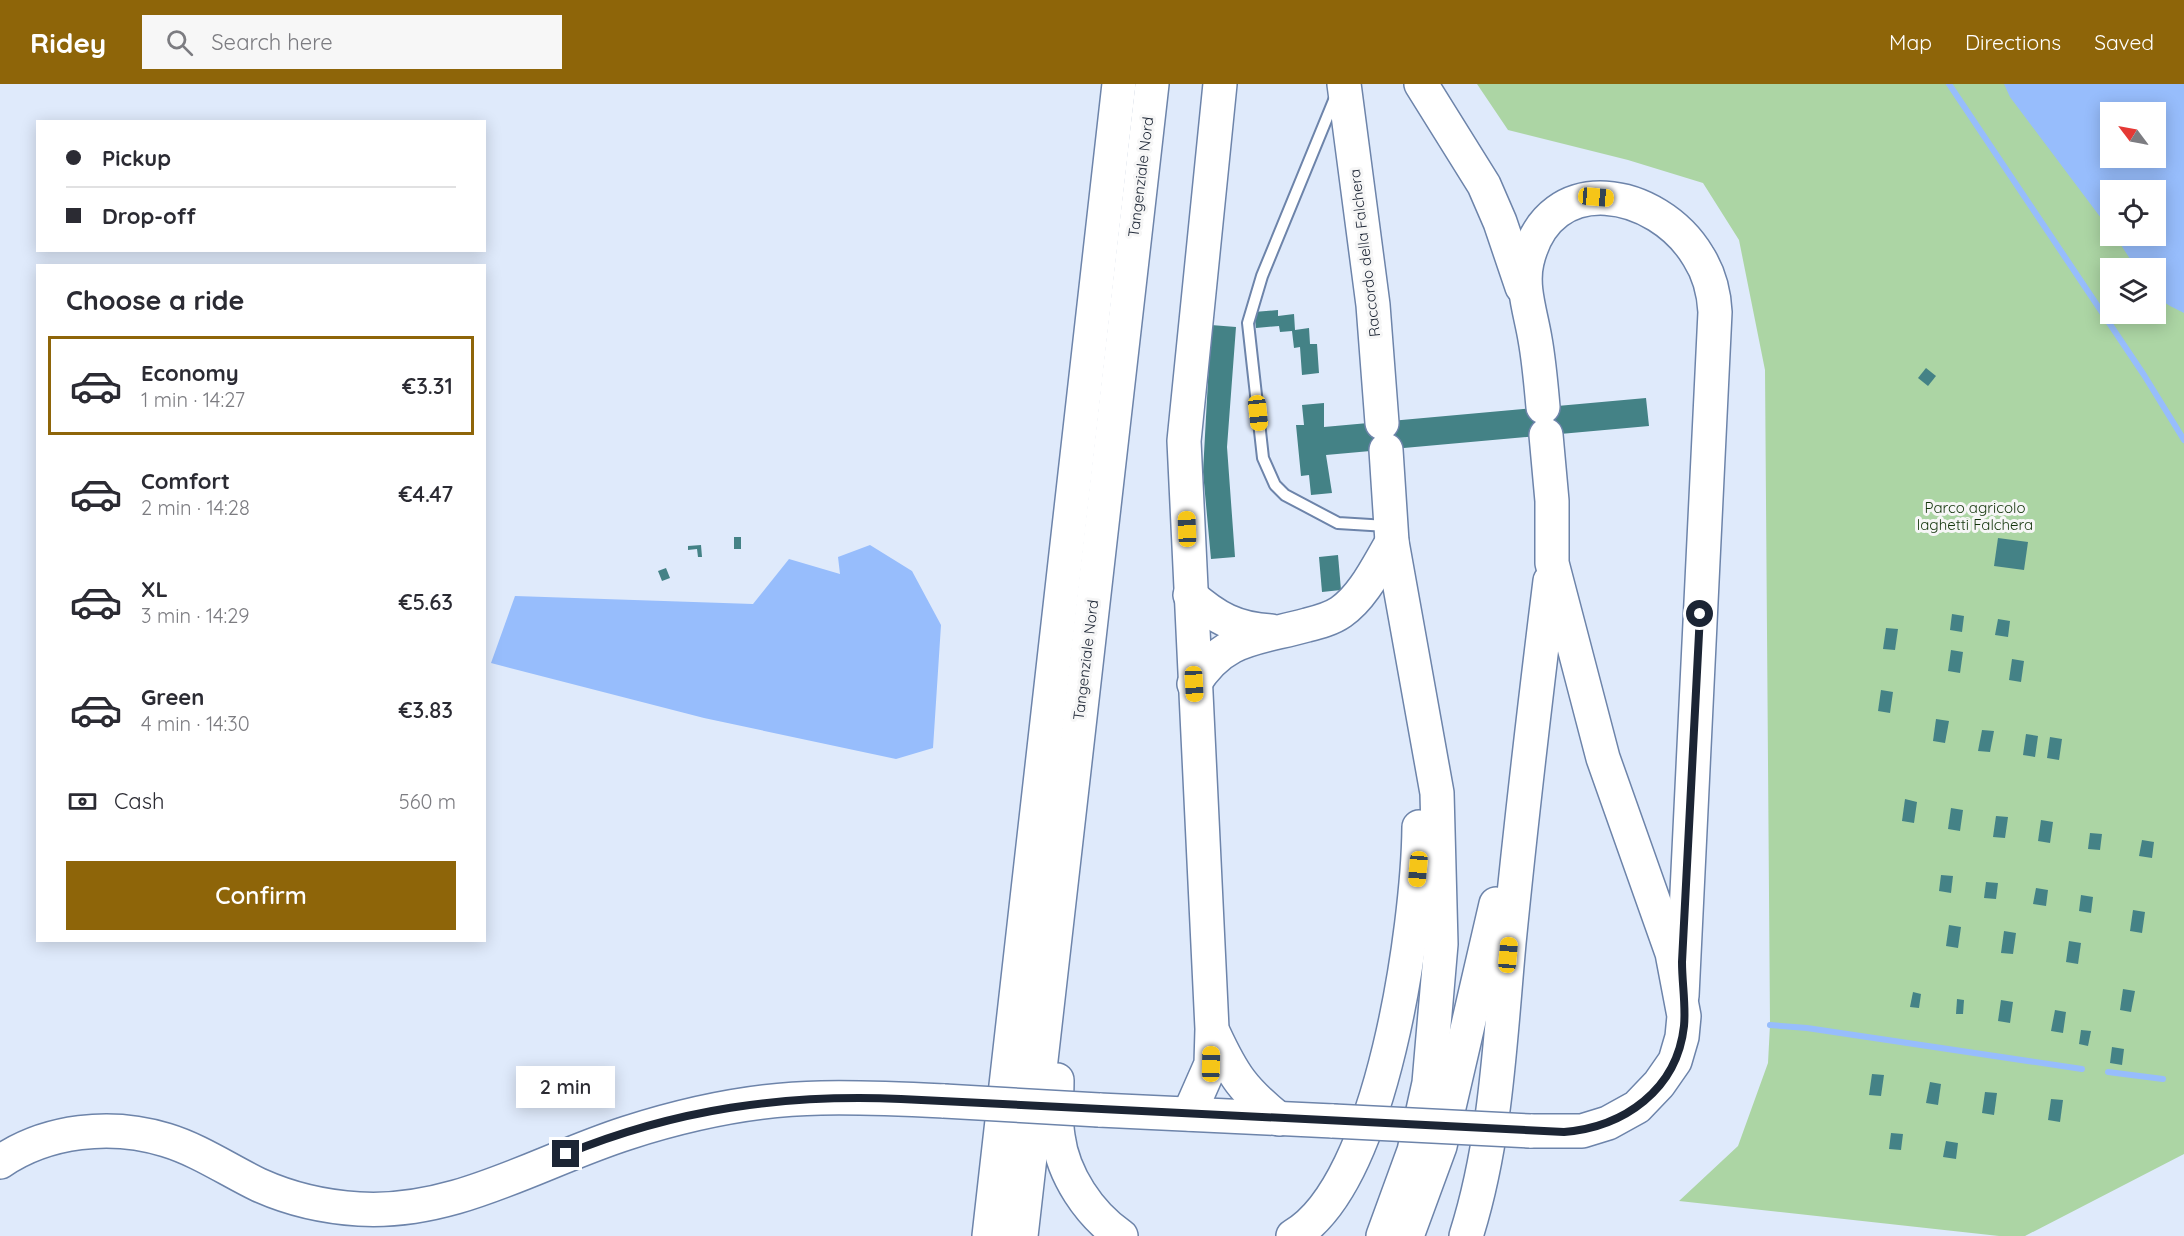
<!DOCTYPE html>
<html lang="en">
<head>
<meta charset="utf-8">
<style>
	body { margin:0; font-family:Quicksand,sans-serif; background:#f7f7f7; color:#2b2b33; height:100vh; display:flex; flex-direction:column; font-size:22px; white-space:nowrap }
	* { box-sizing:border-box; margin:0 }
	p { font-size:20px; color:#7c7c81 }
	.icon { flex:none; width:33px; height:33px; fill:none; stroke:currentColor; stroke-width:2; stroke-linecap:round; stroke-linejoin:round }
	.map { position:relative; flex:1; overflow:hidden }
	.side { position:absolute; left:36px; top:180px; width:450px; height:678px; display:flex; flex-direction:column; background:#fff; border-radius:0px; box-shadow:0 3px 15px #0003 }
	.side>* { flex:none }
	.banner { position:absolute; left:36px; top:36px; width:450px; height:132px; border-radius:0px; box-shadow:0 3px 15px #0003; display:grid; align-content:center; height:132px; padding:0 30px; background:#fff }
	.needle { width:39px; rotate:302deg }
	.buttons { position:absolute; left:2100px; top:18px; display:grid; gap:12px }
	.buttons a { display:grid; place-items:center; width:66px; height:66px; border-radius:0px; background:#fff; box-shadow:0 3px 15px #0003; font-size:30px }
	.end { position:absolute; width:27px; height:27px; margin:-14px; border:8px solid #1c2534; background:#fff; box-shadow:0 0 0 3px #fff }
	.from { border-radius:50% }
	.bubble { position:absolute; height:42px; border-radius:0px; background:#fff; box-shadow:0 3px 15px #0003; font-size:20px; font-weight:600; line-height:42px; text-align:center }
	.car { position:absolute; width:18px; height:36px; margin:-18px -9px; border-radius:8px; box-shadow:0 0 4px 2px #0007; background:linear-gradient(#f5c518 24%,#345 0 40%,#f5c518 0 76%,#345 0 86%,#f5c518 0) }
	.banner b { display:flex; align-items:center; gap:21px; height:57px; font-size:22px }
	.banner b+b { border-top:2px solid #e1e1e2 }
	.banner i { width:15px; height:15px; background:#2b2b33 }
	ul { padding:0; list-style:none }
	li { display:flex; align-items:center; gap:18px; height:99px; margin:0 12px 9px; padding:0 18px; border:3px solid transparent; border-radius:0px }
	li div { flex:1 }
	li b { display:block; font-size:22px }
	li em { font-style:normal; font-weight:600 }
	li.active { border-color:#8e6509 }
	li>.icon { width:54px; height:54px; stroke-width:1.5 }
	h2 { padding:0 30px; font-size:27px; line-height:72px }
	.pay { display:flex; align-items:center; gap:15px; height:66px; padding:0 30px; font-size:22px }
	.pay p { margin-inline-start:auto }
	.cta { display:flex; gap:12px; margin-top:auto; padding:12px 30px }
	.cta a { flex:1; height:69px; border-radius:0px; background:#8e6509; color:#fff; font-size:24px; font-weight:600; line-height:69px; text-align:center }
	header { display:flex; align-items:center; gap:36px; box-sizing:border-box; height:84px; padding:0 30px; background:#8e6509; color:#fff }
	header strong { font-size:28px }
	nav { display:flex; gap:33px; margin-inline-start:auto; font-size:21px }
	.search { width:420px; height:54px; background:#f7f7f7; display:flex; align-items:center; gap:15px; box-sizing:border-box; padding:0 21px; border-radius:0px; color:#7c7c81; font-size:22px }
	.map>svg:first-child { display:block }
	.green { fill:#acd5a4; fill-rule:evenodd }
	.water { fill:#97bdfc; fill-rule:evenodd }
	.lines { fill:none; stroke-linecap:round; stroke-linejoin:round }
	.stream { stroke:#97bdfc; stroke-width:6 }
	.building { fill:#448286 }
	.lane-casing { stroke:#6d84aa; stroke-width:14 }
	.highway-casing { stroke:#6d84aa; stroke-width:36 }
	.lane { stroke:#fff; stroke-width:10 }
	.highway { stroke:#fff; stroke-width:33 }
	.highway-bridge-casing { stroke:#6d84aa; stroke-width:36; stroke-linecap:butt }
	.highway-bridge { stroke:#fff; stroke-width:33 }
	.route { stroke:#1c2534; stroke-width:8 }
	.labels { text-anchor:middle; stroke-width:6; stroke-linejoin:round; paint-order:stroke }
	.street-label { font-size:15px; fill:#1c2534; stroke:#f6f6f6 }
	.park-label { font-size:15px; fill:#12340a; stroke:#f6f6f6 }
</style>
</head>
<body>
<header>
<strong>Ridey</strong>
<div class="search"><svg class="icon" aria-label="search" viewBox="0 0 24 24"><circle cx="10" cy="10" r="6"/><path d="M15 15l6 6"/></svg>Search here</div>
<nav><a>Map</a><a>Directions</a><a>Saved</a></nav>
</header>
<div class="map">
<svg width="2184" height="1152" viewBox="0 0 2184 1152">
	<rect width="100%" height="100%" fill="#dfeafb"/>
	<!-- green -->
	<path class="green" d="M1477,0H2184V1070L2025,1152H1999L1679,1117L1738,1062L1768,979L1770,941L1765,286L1739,156L1703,99L1628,76L1508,46ZM2110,28H2156V74H2110ZM2110,106H2156V152H2110ZM2110,184H2156V230H2110Z"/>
	<!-- water -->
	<g class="water">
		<path d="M2004,0H2184V229C2156,215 2156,216 2156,184H2136L2115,152H2156V106H2110V146L2010,13ZM2110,28H2156V74H2110Z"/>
		<polygon points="870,461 912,487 941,541 933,664 896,675 704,634 491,579 515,512 753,520 789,475 840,490 838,473"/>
	</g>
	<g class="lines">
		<!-- stream -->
		<g class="stream">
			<polyline points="1949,0 2144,291 2184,356"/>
			<polyline points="1770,941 1807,944 2082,985"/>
			<polyline points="2108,988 2163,995"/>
		</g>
	</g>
	<!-- building -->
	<g class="building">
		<polygon points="1278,226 1278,232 1294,230 1295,246 1309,244 1310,260 1317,260 1319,289 1302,291 1300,263 1294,264 1292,247 1280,248 1279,242 1256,244 1254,228"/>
		<polygon points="1211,241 1236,243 1227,363 1235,473 1211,475 1203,388"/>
		<polygon points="1926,284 1936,292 1928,302 1918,294"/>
		<polygon points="1646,314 1649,342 1326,371 1332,409 1311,411 1309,391 1301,392 1296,341 1304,341 1302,321 1324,319 1324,343"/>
		<rect x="734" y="453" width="7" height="12"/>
		<polygon points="1998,454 2028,458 2024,486 1994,482"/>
		<polygon points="701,461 702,473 698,473 697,465 688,466 688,462"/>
		<polygon points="1338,471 1341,506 1322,508 1319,473"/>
		<polygon points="666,484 670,494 662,497 658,487"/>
		<polygon points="1952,530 1964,532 1962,548 1950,546"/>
		<polygon points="1998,535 2010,537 2008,553 1995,551"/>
		<polygon points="1886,544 1898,545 1895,566 1883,565"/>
		<polygon points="1951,566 1963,568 1960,589 1948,587"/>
		<polygon points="2012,575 2024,577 2021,598 2009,596"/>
		<polygon points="1881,606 1893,608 1890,629 1878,627"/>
		<polygon points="1936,635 1949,637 1945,659 1933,657"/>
		<polygon points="1982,646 1994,647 1990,668 1978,667"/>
		<polygon points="2026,650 2038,652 2035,673 2023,671"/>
		<polygon points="2050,653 2062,655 2059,676 2047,674"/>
		<polygon points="1905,715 1917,718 1914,739 1902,737"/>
		<polygon points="1951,724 1963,726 1960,747 1948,745"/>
		<polygon points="1996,732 2008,733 2005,754 1993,753"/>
		<polygon points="2041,736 2053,738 2050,759 2038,757"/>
		<polygon points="2090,749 2102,750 2100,766 2088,765"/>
		<polygon points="2142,756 2154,758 2152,774 2139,772"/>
		<polygon points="1941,791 1953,792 1951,809 1939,807"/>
		<polygon points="1986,798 1998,799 1996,815 1984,814"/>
		<polygon points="2036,804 2048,806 2046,822 2033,820"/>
		<polygon points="2081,811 2093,813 2091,829 2079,827"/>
		<polygon points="2133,826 2145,828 2142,849 2130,847"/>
		<polygon points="1949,841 1961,843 1958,864 1946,862"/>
		<polygon points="2004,847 2016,849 2013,870 2001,869"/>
		<polygon points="2069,857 2081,859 2078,880 2066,878"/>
		<polygon points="2123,905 2135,907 2131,928 2120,926"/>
		<polygon points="1913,908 1921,910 1919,924 1910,923"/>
		<polygon points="1957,915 1964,916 1963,930 1956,930"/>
		<polygon points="2001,916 2013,918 2010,939 1998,937"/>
		<polygon points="2055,926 2066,928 2063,949 2051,947"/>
		<polygon points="2081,946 2091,947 2088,962 2079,960"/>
		<polygon points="2112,963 2124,965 2122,981 2110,979"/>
		<polygon points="1872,990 1884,991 1881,1012 1869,1011"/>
		<polygon points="1930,998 1941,1000 1938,1021 1926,1019"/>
		<polygon points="1985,1008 1997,1009 1994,1031 1982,1029"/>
		<polygon points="2051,1015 2063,1016 2060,1038 2048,1036"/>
		<polygon points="1891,1049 1903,1050 1901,1066 1889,1065"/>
		<polygon points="1946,1057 1958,1059 1956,1075 1943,1073"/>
	</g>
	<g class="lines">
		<!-- lane casing -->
		<g class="lane-casing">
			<polyline id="lane" points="1335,14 1262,192 1248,239 1263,374 1275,401 1285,411 1338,439 1387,442"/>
		</g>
		<!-- highway casing -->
		<g class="highway-casing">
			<g id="highway">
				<polyline points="1344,0 1373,221 1382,339"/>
				<polyline points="1421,0 1484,101 1500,138 1522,203"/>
				<path d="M1543,323C1541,300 1539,277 1535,255C1531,230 1521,203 1527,178C1549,83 1658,105 1698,172C1709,189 1714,208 1715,228L1682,912"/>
				<path d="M1190,511C1216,534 1236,545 1271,547"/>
				<path d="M1194,600C1224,552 1257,555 1307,541C1319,538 1331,535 1341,528C1364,512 1378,481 1392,458"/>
				<path d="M1214,950C1233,991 1243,1006 1279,1035"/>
				<path d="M1057,996C1057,1014 1055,1034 1058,1052C1063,1091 1089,1130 1121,1152"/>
				<polyline points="1099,1026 1333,1037"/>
				<polyline points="1189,1030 1211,980 1212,945 1184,357 1220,0"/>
				<polyline points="1530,1047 1582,1047 1608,1039 1637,1023 1659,1000 1675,977 1682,953 1684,932 1672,869 1603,674 1552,479 1552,417 1546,351"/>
				<path d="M0,1078C47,1046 111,1039 166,1056C199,1066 228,1086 259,1101C290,1115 325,1123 359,1125C455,1131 539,1077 627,1049C689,1029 756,1015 821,1014C862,1013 903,1015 944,1017"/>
				<polyline points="989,1152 1119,0"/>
				<polyline points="1021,1152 1152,0"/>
				<path d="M1293,1152C1383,1100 1418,840 1419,743"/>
				<polyline points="1383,1152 1414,1067 1429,999 1441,860 1437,709 1392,458 1386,366"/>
				<polyline points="1407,1152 1440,1062 1496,820"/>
				<path d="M1466,1152C1496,1058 1500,957 1509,859C1521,738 1535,618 1550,497"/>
			</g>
		</g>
		<!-- lane -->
		<use href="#lane" class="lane"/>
		<!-- highway -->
		<use href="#highway" class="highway"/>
		<!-- highway-bridge casing -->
		<g class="highway-bridge-casing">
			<g id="highway-bridge">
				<polyline points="944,1017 1099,1026"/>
				<polyline points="1333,1037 1530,1047"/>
			</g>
		</g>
		<!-- highway-bridge -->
		<use href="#highway-bridge" class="highway-bridge"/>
	</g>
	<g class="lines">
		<!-- route -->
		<path class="route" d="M566,1070C676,1025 783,1010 901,1015L1564,1048C1624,1043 1677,1006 1684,942C1686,921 1682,899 1682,878L1700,530"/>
	</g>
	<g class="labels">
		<!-- street labels -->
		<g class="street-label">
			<text transform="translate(1141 93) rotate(-83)" y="5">Tangenziale Nord</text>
			<text transform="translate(1365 169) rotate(-97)" y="5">Raccordo della Falchera</text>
			<text transform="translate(1086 576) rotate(-83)" y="5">Tangenziale Nord</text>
		</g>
		<!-- park labels -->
		<g class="park-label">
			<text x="1975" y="429">Parco agricolo<tspan x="1975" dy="17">laghetti Falchera</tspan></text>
		</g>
	</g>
</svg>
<div class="buttons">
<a><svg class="needle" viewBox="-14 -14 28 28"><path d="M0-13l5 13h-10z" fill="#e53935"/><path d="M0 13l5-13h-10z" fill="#7c7c81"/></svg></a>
<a><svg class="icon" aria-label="locate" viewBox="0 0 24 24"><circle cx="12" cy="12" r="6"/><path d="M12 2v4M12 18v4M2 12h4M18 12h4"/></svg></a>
<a><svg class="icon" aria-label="layers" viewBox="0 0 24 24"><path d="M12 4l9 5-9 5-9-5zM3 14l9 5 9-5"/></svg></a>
</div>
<i class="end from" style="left:1700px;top:530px"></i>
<i class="end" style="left:566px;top:1070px"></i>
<div class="bubble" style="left:516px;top:982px;width:99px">2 min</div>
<i class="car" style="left:1596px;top:113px;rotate:95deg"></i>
<i class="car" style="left:1258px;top:329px;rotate:174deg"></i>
<i class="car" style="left:1187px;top:445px;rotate:358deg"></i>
<i class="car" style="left:1194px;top:600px;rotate:177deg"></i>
<i class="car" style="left:1418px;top:785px;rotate:185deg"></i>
<i class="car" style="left:1508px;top:871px;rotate:5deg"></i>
<i class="car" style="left:1211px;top:980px;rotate:1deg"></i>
<div class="banner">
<b><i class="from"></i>Pickup</b>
<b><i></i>Drop-off</b>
</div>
<section class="side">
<h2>Choose a ride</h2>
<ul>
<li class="active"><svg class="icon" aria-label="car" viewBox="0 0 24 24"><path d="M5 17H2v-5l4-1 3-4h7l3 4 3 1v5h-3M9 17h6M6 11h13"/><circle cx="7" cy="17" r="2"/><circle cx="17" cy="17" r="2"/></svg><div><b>Economy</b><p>1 min · 14:27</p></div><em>€3.31</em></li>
<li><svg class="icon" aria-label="car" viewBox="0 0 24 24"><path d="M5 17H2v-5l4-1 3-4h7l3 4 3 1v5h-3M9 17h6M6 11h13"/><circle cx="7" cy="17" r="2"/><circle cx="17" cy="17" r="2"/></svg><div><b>Comfort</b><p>2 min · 14:28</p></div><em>€4.47</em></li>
<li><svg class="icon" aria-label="car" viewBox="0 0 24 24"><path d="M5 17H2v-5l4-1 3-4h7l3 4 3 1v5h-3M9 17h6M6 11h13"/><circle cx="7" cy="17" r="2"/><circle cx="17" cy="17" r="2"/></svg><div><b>XL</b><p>3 min · 14:29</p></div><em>€5.63</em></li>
<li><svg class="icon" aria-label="car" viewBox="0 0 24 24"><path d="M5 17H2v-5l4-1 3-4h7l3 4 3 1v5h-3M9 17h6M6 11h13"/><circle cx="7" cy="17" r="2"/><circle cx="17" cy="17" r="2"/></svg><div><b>Green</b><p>4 min · 14:30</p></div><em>€3.83</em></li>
</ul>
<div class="pay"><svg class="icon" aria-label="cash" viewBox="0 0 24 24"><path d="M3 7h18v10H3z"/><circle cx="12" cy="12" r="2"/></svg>Cash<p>560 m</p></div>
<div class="cta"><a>Confirm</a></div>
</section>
</div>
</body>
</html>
